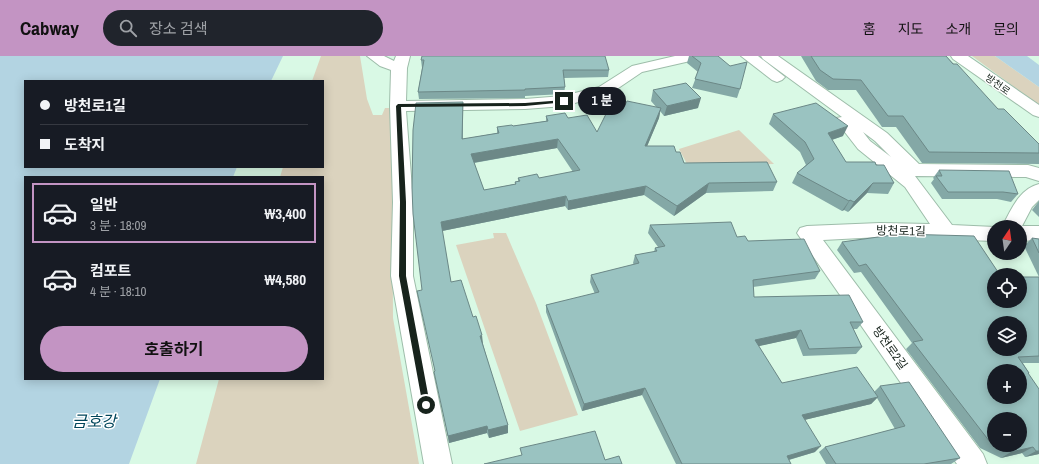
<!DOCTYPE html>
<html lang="ko">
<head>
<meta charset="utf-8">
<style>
	body { margin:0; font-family:"Archivo Narrow","Noto Sans KR",sans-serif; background:#20242c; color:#f1f3f6; height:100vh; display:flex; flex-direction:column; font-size:15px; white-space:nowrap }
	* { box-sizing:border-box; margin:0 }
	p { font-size:13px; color:#9ea1a6 }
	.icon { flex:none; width:22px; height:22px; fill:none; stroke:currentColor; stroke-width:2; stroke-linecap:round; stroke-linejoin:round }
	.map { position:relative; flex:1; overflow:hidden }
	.details { position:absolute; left:24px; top:120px; width:300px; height:204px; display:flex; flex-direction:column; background:#171b24; border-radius:0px; box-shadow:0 2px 10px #0003 }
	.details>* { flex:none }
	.banner { position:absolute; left:24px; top:24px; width:300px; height:88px; border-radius:0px; box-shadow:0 2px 10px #0003; display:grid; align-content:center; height:88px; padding:0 16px; background:#171b24 }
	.needle { width:26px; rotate:13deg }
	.tools { position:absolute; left:987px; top:164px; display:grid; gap:8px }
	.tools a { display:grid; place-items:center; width:40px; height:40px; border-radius:50%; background:#171b24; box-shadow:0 2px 10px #0003; font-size:20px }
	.end { position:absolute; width:18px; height:18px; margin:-9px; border:5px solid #17231c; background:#fff; box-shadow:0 0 0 2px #fff }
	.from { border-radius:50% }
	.bubble { position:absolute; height:28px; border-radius:14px; background:#171b24; box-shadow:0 2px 10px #0003; font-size:13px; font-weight:700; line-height:28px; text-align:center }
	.banner b { display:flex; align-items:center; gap:14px; height:38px; font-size:15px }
	.banner b+b { border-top:1px solid #363941 }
	.banner i { width:10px; height:10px; background:#f1f3f6 }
	ul { padding:7px 0 0; list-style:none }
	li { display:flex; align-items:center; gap:12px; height:60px; margin:0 8px 6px; padding:0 8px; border:2px solid transparent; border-radius:0px }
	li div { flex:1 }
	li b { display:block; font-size:15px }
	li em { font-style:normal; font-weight:700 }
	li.current { border-color:#c394c3 }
	li>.icon { width:36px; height:36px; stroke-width:1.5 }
	.button { display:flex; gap:8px; margin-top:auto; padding:8px 16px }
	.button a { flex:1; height:46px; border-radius:24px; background:#c394c3; color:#111; font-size:16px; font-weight:700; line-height:46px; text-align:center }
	header { display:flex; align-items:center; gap:24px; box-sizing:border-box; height:56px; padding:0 20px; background:#c394c3; color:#111 }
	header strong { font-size:19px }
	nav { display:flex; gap:22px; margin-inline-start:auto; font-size:14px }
	.search { width:280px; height:36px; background:#20242c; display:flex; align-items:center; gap:10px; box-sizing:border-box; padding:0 14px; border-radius:22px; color:#9ea1a6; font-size:15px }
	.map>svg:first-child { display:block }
	.green { fill:#dbd3be }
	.water { fill:#b3d4e2 }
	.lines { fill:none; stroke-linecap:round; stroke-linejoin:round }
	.street-casing { stroke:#9ebdaa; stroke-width:2 }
	.street { fill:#fff; fill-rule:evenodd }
	.wall { fill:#84a8a6; fill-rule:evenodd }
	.shaded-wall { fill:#6c8887 }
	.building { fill:#9ac3c1; stroke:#6c8887; fill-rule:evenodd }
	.route { fill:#17231c }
	.labels { text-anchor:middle; stroke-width:3; stroke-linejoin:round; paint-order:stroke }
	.far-street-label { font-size:10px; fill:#17231c; stroke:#fff }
	.street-label { font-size:12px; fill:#17231c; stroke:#fff }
	.near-water-label { font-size:16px; font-style:italic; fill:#01465b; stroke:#fff }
</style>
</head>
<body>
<header>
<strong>Cabway</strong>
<div class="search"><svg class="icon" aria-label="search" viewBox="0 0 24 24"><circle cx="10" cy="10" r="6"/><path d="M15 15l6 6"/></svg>장소 검색</div>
<nav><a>홈</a><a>지도</a><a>소개</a><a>문의</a></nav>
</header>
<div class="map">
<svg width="1039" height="408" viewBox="0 0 1039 408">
	<rect width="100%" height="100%" fill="#d9f9e5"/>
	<!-- green -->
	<g class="green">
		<polygon points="321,0 360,0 367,43 373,59 382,59 385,52 392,52 393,262 419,408 196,408 219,323 323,323 323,121 280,121 283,111 323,111 323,25 312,25"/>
		<polygon points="972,0 995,0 1039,31 1039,49"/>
		<polygon points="739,74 774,108 688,110 679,93"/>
		<polygon points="493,177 506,177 536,247 578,359 520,375 456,189 494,182"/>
	</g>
	<!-- water -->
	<g class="water">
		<polygon points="0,0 283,0 271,25 25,25 25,111 237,111 233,121 25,121 25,323 160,323 129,408 0,408"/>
		<polygon points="995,0 1027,0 1039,9 1039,31"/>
	</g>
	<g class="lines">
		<!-- street casing -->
		<g class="street-casing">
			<g id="street">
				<polygon points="367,0 384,0 394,5 396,0 410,0 407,12 406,45 525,43 563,40 599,31 632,10 675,0 701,0 699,3 642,16 611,37 564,50 525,53 406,55 413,146 413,220 452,408 424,408 391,220 393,146 390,50 391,14 380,10"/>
				<polygon points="741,0 758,0 785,21 782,24 777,26 772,24"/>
				<path d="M761,0H778L887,77L919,108L1028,109L1039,112V125L1026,121L915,120L952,169L995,171H994V185L880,181L823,184L983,398L987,408H957L797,177L800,172L807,170L880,167L930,168L905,131L858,93L844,75L834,66L836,62L842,61L763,3ZM863,76L875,85L891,101L870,85Z"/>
				<polygon points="951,0 968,0 1039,49 1039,61 1033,59 953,3"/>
				<path d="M1039,128V144L1032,151L1022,170H1039V184L1020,185V171H1002C1011,154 1019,133 1039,128Z"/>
			</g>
		</g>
		<!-- street -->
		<use href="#street" class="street"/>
	</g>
	<!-- wall -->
	<g class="wall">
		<polygon points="689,0 718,0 740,33 737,42 692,32 698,16 687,7"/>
		<polygon points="801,0 946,0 998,53 1039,88 1039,108 922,107 896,71 882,71 856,34 828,34 816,25"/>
		<polygon points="421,4 609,14 608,21 564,22 565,31 564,38 525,40 525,42 419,43 418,36 422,12"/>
		<path d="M653,34L698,52L664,60L660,55L659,62L647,90L676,96L684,107L777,126L773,135L706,137L674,160L644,139L568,154L565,150L442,175L451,226L473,261L483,288L508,377L489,382L487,377L449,387L435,315L422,234L463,46V83L497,77V71L513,70L546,65V60L568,62L597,76L612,55L616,53L624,51L657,52L651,45ZM557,92L573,116L539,122H518V125L515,126V128L484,134L474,107Z"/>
		<polygon points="773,58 843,80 832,84 846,106 876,109 894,127 888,138 867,137 848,156 844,154 842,155 792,127 797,117 806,109 800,96 769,68"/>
		<polygon points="939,114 1018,138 1011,146 997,143 942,143 931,127 934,123 933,122"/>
		<polygon points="1039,145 1039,161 1032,154"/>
		<polygon points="650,169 737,181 748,185 820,215 815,223 753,231 754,241 863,266 857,273 853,273 862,291 856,298 803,300 796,282 758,290 782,327 874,336 880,330 960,402 951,408 826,408 819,396 825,391 895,373 877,342 871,348 804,364 815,396 789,404 791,408 676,408 642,339 582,355 546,256 546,249 595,238 590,226 591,219 634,209 633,207 635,199 654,196 655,192 658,191 648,177"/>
		<polygon points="1032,182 1039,183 1039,221 1024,190"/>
		<path d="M842,186L994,245L1039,221V307H1023L1029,317L1028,318L1039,398L1025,401L1022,397L1001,402L980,392L906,293L912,287L861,216L854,217L837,194ZM994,363L1020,389H994Z"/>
	</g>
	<!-- shaded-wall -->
	<g class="shaded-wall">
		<polygon points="701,42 698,52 664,60 667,50"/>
		<polygon points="661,52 659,62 643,100 645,90"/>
		<polygon points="848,70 843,80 822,87 828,77"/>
		<polygon points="558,83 557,92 472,107 471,98"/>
		<polygon points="709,127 706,137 674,160 677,150"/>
		<polygon points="873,127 867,137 848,156 854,146"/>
		<polygon points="646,130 644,139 568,154 568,145"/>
		<polygon points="566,140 565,150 442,175 441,166"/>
		<polygon points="850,144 844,154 842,155 849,145"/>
		<polygon points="801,274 796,282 751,292 755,284"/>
		<polygon points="482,279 483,288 481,288 480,280"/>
		<polygon points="645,332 642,339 582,355 584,348"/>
		<polygon points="878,341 871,348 796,366 802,359"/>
		<polygon points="508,369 508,377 489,382 488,374"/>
		<polygon points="487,370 487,377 449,387 448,380"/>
		<polygon points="821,390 815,396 781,406 787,400"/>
		<polygon points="1033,391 1022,397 1001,402 1011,396"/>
		<polygon points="1036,395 1039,395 1039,398 1025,401"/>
	</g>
	<!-- building -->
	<g class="building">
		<polygon points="422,0 605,0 609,14 563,14 565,31 525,33 525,34 418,36 424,4 421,4"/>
		<polygon points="692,0 718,0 730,10 747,6 740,33 695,23 701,7"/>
		<polygon points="811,0 946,0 953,8 957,8 998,53 1004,53 1039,88 1039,97 929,96 903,60 888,60 861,24 833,23 820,14"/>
		<polygon points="686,27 701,42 667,50 653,34"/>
		<path d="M627,45L661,52L645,90H674L676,96H680L684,107L767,106L777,126L709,127L677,150L646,130L568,145L566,140L441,166L451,226L461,224L473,261L476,260L482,279L480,280L508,369L488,374L487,370L448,380L434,316L435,315L417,235L422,234L413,158L412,132L413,74L416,47L463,46L462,83L499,77L497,71L512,69L513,70L548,65L546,60L565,57L568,62L587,59L597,76L608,54L612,55L613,52L616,53L618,49L624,51ZM558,83L580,114L539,122L537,118L518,122L520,125L515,126L516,128L484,134L471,98Z"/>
		<polygon points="816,47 848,70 828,77 846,106 875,106 876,109 884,109 894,127 873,127 854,146 850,144 849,145 797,117 814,103 805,86 773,58"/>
		<polygon points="939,114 1009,115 1018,138 1003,136 948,136 936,120 942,120"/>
		<polygon points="731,166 737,181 745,180 748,185 804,183 820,215 753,224 754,241 849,239 863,266 850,266 862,291 809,293 801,274 755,284 782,327 857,311 878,341 802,359 821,390 787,400 791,408 682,408 645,332 584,348 546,249 599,236 591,219 639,207 635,199 657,195 655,192 665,190 650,169"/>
		<path d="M900,178L974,180L1000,219H994V245H1020V221H1039V300L1018,301L1029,317H1028L1039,333V395H1036L1033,391L1011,396L996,389H1020V363H994V388L990,386L913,286L923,284L866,208L859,210L842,186ZM994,267H1020V293H994ZM994,315H1020V341H994Z"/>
		<polygon points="1032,182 1039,183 1039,197"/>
		<polygon points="909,326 960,402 924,408 836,408 825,391 905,370 880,330"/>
		<polygon points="595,375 605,404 619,400 622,408 484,408 522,399 520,392"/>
	</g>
	<!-- route -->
	<polygon class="route" points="564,44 566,46 525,50 401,51 406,146 406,220 430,349 426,352 423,351 399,220 400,146 396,50 398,48 525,47"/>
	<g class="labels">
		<!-- far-street labels -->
		<g class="far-street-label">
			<text transform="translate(998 28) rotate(35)" y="4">방천로</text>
		</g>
		<!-- street labels -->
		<g class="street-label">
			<text transform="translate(901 175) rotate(1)" y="4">방천로1길</text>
			<text transform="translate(890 292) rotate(54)" y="4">방천로2길</text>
		</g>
		<!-- near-water labels -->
		<g class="near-water-label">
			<text x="94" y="371">금호강</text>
		</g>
	</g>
</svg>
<div class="tools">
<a><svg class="needle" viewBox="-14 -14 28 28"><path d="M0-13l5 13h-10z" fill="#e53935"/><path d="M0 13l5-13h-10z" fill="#9ea1a6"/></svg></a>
<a><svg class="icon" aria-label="locate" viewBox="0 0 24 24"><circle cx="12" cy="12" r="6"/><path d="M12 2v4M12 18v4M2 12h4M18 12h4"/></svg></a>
<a><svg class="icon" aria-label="layers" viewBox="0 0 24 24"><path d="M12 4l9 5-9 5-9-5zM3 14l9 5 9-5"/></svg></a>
<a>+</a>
<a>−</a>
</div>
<i class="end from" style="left:426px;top:349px"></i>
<i class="end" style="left:564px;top:45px"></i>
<div class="bubble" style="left:578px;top:31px;width:48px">1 분</div>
<div class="banner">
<b><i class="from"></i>방천로1길</b>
<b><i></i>도착지</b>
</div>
<section class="details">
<ul>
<li class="current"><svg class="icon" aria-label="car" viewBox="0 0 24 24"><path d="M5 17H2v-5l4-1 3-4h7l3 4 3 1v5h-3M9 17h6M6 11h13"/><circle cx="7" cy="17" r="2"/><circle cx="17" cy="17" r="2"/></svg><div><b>일반</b><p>3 분 · 18:09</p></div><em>₩3,400</em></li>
<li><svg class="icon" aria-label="car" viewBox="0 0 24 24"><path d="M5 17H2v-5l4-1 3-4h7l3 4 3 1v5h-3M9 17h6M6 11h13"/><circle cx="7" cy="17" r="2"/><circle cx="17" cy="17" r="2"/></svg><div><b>컴포트</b><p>4 분 · 18:10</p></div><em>₩4,580</em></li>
</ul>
<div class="button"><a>호출하기</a></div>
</section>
</div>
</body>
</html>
